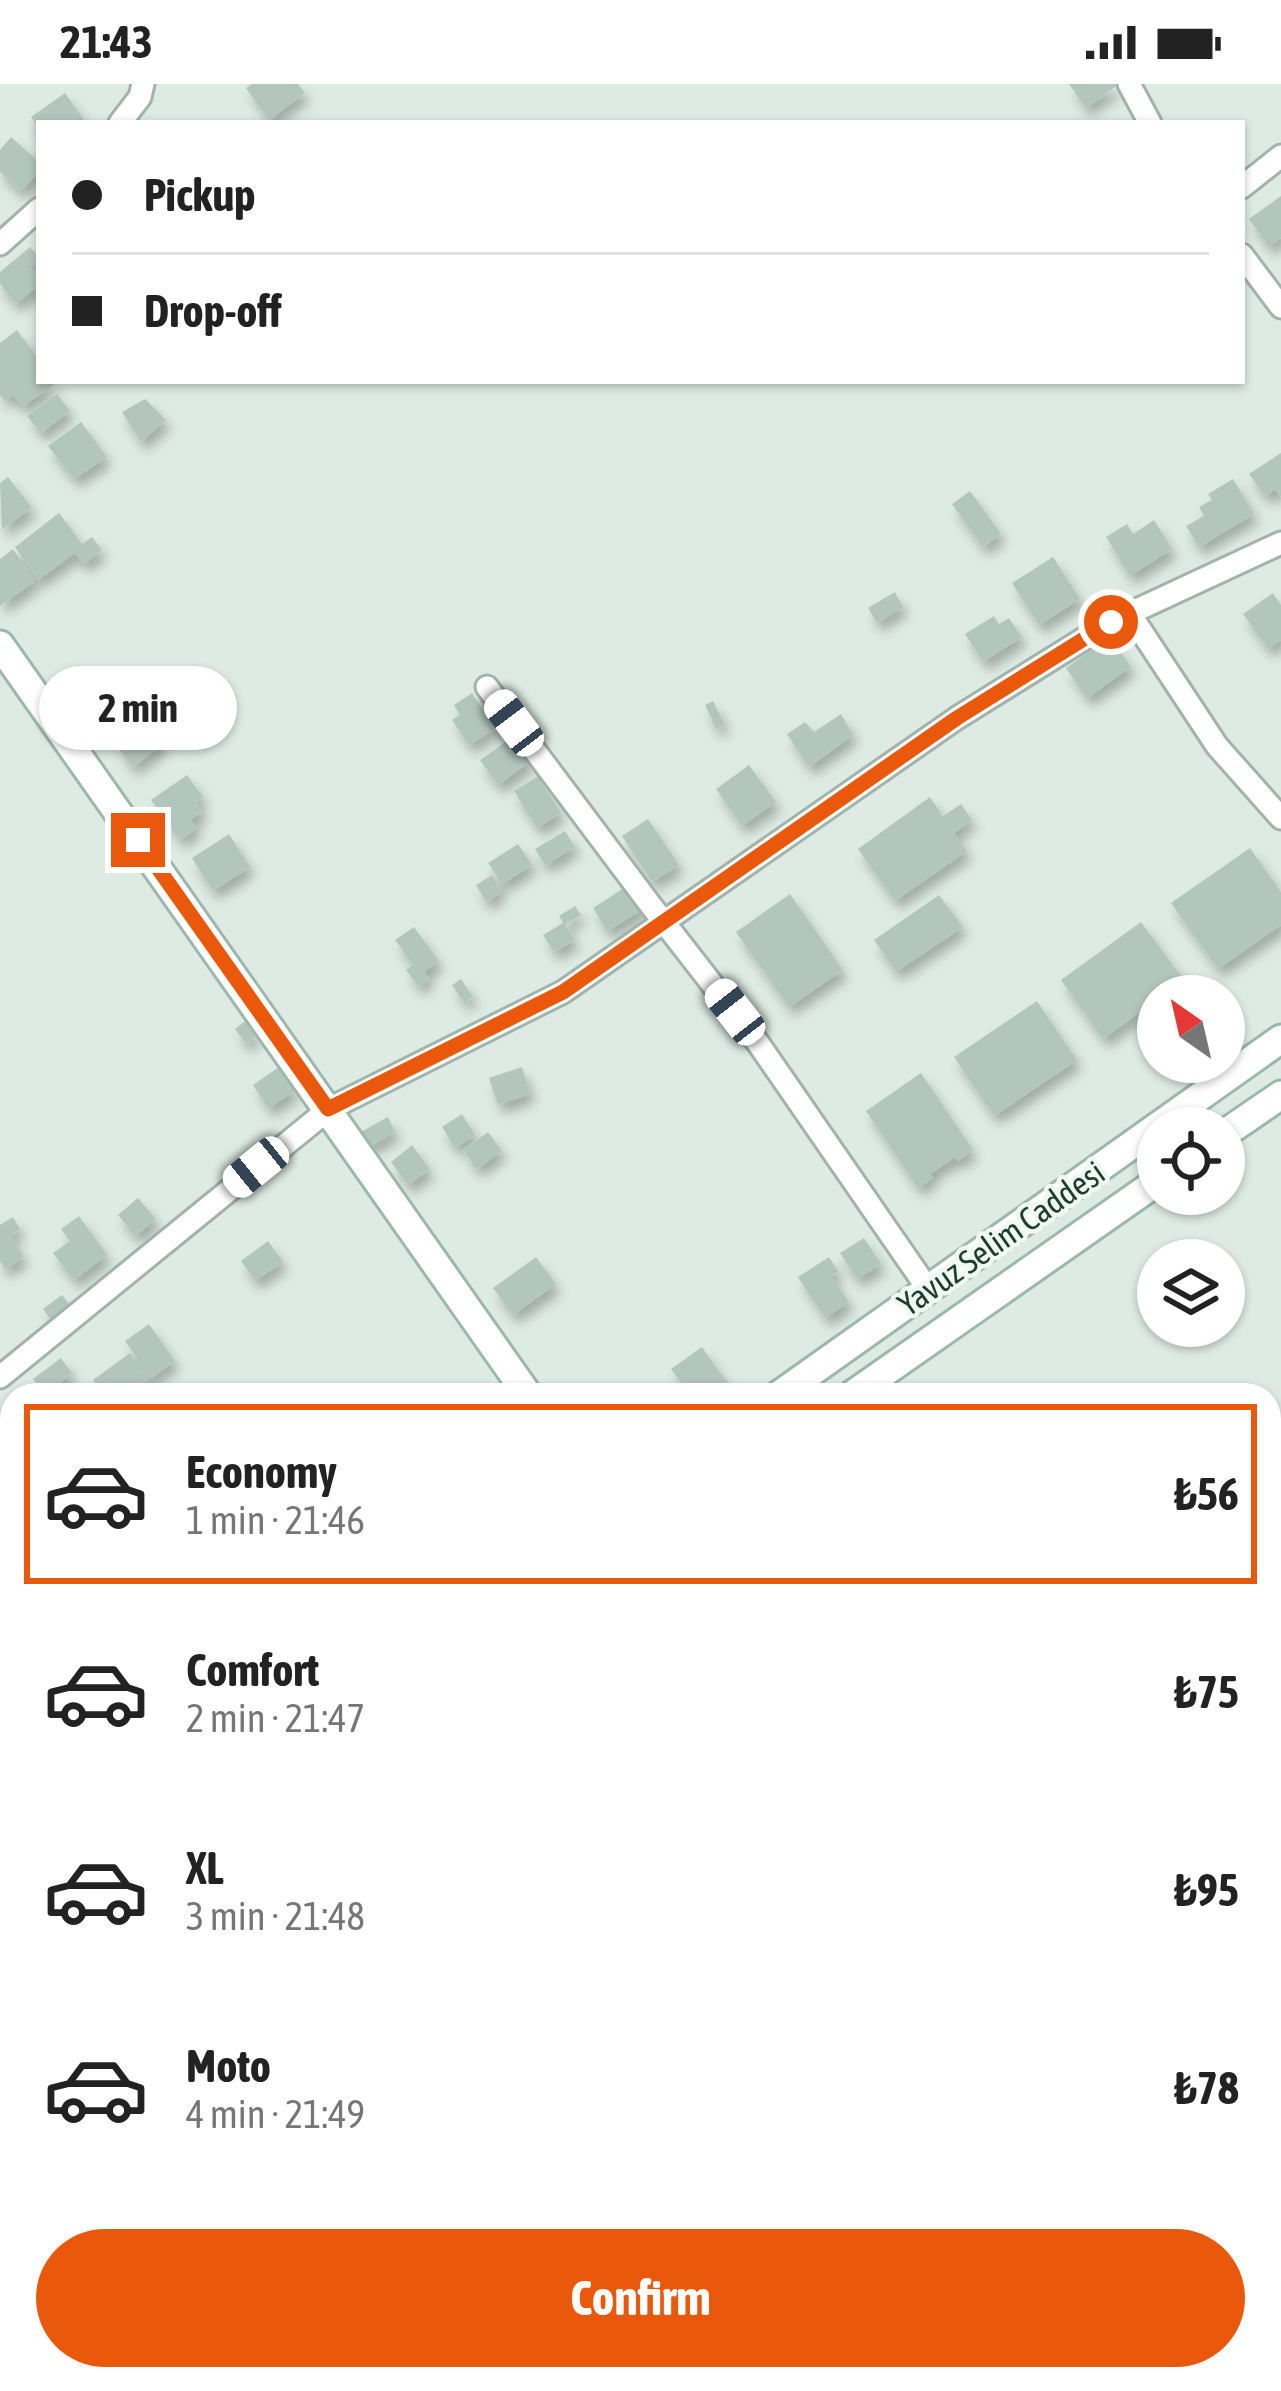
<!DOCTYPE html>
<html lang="en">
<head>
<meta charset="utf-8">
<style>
	body { margin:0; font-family:"Asap Condensed",sans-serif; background:#f2f2f2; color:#222; height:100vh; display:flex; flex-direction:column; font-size:45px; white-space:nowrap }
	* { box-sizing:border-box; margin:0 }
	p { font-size:39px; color:#767676 }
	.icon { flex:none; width:66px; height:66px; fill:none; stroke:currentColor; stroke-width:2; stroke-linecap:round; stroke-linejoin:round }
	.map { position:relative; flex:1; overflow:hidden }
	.drawer { position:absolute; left:0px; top:1299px; width:1281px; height:1008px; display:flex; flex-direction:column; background:#fff; border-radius:36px 36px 0 0; box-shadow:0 3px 9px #0004 }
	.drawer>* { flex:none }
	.hud { position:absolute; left:36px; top:36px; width:1209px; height:264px; border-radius:0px; box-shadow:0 3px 9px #0004; display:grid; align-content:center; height:264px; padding:0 36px; background:#fff }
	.needle { width:78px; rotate:326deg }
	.buttons { position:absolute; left:1137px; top:891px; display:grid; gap:24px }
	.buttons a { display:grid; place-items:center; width:108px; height:108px; border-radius:50%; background:#fff; box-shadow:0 3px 9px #0004; font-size:60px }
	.end { position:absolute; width:54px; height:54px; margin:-27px; border:15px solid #ea580c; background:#fff; box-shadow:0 0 0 6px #fff }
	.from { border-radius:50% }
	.bubble { position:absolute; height:84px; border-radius:42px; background:#fff; box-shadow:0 3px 9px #0004; font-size:39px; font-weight:700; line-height:84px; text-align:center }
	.car { position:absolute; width:36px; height:72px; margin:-36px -18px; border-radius:15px; box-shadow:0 0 9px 3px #0007; background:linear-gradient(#fff 24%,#345 0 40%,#fff 0 76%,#345 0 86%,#fff 0) }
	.hud b { display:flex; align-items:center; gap:42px; height:114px; font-size:45px }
	.hud b+b { border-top:3px solid #e0e0e0 }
	.hud i { width:30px; height:30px; background:#222 }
	ul { padding:21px 0 0; list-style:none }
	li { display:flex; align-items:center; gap:36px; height:180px; margin:0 24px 18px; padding:0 12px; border:6px solid transparent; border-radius:0px }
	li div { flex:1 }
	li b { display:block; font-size:45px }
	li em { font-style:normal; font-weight:700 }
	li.active { border-color:#ea580c }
	li>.icon { width:108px; height:108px; stroke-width:1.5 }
	.button { display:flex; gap:24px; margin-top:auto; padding:24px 36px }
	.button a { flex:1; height:138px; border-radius:72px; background:#ea580c; color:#fff; font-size:48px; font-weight:700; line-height:138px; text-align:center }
	.status { display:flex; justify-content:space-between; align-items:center; height:84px; padding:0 60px; background:#fff; direction:ltr }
	.status svg { height:33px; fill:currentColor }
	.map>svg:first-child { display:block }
	.building { fill:#b3c6bd; filter:url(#shadow) }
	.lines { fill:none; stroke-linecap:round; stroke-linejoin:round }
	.street-casing { stroke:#a1b3ab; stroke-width:27 }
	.secondary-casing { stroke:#9cb8ac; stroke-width:33 }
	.street { stroke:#fff; stroke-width:21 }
	.secondary { stroke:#fff; stroke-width:27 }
	.route { stroke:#ea580c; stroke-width:15 }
	.labels { text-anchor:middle; stroke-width:9; stroke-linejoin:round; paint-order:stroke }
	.street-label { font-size:33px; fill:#1e3d32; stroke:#eff8f2 }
</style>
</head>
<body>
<div class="status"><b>21:43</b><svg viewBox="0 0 49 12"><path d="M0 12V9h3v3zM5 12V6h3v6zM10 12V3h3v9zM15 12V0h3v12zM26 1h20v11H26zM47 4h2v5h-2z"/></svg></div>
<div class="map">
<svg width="1281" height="2307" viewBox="0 0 1281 2307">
	<defs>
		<filter id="shadow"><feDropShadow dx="5" dy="9" stdDeviation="6" flood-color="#0004"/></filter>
	</defs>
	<rect width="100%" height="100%" fill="#deebe4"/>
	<!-- building -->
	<g class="building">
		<polygon points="252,0 298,0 305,9 269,36 246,4"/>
		<polygon points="1069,0 1119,0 1086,24"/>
		<polygon points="65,9 86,39 39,39 39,45 31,33"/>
		<polygon points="11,53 39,78 39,88 21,107 0,88 0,66"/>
		<polygon points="1281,112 1281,154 1269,163 1249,135"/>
		<polygon points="30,163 39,174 29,182 39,195 39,201 16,220 0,200 0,188"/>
		<polygon points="17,246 39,276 39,297 59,297 23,322 13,311 4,316 0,311 0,259"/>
		<polygon points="57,310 70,327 41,349 27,332"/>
		<polygon points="145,315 166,336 141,358 122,328"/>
		<polygon points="81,338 107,373 74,395 48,362"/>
		<polygon points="1281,369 1281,413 1275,405 1265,412 1249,390"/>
		<polygon points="8,393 32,424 2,445 0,399"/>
		<polygon points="1233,395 1254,430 1199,463 1186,442 1204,432 1199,423 1212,416 1208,410"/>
		<polygon points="970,407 1001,450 983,463 952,420"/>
		<polygon points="59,429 82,460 92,453 102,466 84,480 75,469 38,496 15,463"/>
		<polygon points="1154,436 1172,465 1130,492 1106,453 1127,440 1133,450"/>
		<polygon points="13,465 35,497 0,522 0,475"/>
		<polygon points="1053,473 1080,515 1039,541 1012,499"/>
		<polygon points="895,508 903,523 877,539 868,524"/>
		<polygon points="1273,509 1281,521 1281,556 1268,565 1243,530"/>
		<polygon points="994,532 999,540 1009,534 1022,553 983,578 965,550"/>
		<polygon points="1109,553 1131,583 1087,614 1066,584"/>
		<polygon points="472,609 495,645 469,661 452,636 460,631 454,621"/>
		<polygon points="142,616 163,646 156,651 163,661 133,683 116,661 125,654 112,638"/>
		<polygon points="713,617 725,641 716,645 705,621"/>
		<polygon points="841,630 853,651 809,683 787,650 805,638 814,648"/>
		<polygon points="514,652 531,677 498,701 480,676"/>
		<polygon points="749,681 776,718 742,742 716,705"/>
		<polygon points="187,691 203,713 196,718 203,727 191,736 197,744 180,756 151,716"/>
		<polygon points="538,692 561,729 537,744 514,707"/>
		<polygon points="930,713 943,732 961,720 972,736 954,749 967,767 895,817 858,765"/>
		<polygon points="648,735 679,781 652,798 622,752"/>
		<polygon points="565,747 575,763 545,781 535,765"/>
		<polygon points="229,750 250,783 213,807 192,774"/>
		<polygon points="518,760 532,781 502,800 488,779"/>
		<polygon points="1250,764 1281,808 1281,841 1218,885 1171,819"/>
		<polygon points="492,791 502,808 486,818 476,801"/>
		<polygon points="630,800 645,824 607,847 593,824"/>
		<polygon points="790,810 843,886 789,923 736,848"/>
		<polygon points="939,811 963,843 896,888 874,856"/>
		<polygon points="575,822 581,831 565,840 575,856 554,868 543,851 563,839 559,832"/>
		<polygon points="1141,838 1184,896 1103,955 1061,896"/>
		<polygon points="414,843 439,877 424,888 429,895 419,903 406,886 413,881 395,856"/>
		<polygon points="461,895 473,913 464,919 452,901"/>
		<polygon points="1037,917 1077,976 994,1032 954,973"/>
		<polygon points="245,937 256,952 246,960 235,945"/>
		<polygon points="279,983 295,1007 268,1024 253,1001"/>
		<polygon points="522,983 530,1010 498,1021 489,994"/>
		<polygon points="921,989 973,1066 958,1077 955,1073 930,1090 933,1094 918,1104 866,1027"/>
		<polygon points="462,1030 475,1051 455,1064 442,1043"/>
		<polygon points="388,1033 395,1048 367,1064 359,1049"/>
		<polygon points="488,1048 502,1067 477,1085 463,1066"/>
		<polygon points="412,1061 430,1085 408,1101 391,1078"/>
		<polygon points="138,1114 156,1135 135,1152 118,1131"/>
		<polygon points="79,1132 107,1171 74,1196 53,1169 70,1157 61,1145"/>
		<polygon points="13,1133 20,1145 10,1152 24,1173 5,1185 0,1177 0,1141"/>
		<polygon points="864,1154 881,1180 857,1195 840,1169"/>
		<polygon points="268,1157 283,1178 255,1197 241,1177"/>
		<polygon points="536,1173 556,1200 513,1231 493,1204"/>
		<polygon points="829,1173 838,1187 831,1192 849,1218 825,1234 798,1193"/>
		<polygon points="62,1211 73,1225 53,1239 43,1225"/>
		<polygon points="149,1240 175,1277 151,1294 125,1257"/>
		<polygon points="702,1263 736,1311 675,1311 671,1306 681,1299 671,1285"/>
		<polygon points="130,1269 149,1295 126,1311 104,1311 93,1296"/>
		<polygon points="61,1274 72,1289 45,1310 33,1295"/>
		<polygon points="149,2295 171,2295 174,2299 161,2307 138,2307 135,2304"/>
		<polygon points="234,2295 266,2295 249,2307 243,2307"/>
	</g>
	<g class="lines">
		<!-- street casing -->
		<g class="street-casing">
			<g id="street">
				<polyline points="1129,0 1150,39"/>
				<polyline points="120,39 140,13 143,0"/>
				<polyline points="1242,103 1281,72"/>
				<polyline points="0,160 39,125"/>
				<polyline points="1242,171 1281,223"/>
				<polyline points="1130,530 1217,662 1281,734"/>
				<polyline points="487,603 649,819 758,959 928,1205"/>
				<polyline points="0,1293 329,1025 563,908 957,634 1111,538 1281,459"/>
				<polyline points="0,1367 12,1384"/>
				<polyline points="0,1820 12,1813"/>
				<polyline points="0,1856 12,1883"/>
				<polyline points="203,2295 208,2307"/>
			</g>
		</g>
		<!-- secondary casing -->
		<g class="secondary-casing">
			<g id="secondary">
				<polyline points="0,561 528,1311"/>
				<polyline points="1224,1050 1281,1011"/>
				<polyline points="779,1311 1281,955"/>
				<polyline points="852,1311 1158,1097"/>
				<polyline points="658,2295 666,2307"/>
			</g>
		</g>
		<!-- street -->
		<use href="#street" class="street"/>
		<!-- secondary -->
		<use href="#secondary" class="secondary"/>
	</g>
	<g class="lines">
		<!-- route -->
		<polyline class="route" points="138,756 328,1025 563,908 957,634 1111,538"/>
	</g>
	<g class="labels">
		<!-- street labels -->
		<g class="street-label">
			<text transform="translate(1001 1154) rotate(-35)" y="12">Yavuz Selim Caddesi</text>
		</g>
	</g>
</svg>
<div class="buttons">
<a><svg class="needle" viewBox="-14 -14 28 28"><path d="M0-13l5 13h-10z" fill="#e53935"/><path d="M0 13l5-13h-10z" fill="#767676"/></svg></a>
<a><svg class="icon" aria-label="locate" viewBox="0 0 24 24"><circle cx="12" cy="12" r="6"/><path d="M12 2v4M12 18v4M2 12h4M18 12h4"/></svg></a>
<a><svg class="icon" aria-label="layers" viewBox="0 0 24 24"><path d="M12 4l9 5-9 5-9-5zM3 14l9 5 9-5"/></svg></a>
</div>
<i class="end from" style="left:1111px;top:538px"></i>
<i class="end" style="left:138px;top:756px"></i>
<div class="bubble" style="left:39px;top:582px;width:198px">2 min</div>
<i class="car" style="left:514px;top:639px;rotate:323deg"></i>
<i class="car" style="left:735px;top:928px;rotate:322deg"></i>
<i class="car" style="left:256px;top:1083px;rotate:231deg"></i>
<div class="hud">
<b><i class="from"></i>Pickup</b>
<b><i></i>Drop-off</b>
</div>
<section class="drawer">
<ul>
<li class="active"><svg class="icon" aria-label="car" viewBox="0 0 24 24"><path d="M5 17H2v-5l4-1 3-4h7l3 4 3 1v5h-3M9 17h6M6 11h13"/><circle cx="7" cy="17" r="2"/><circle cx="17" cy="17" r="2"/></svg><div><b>Economy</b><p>1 min · 21:46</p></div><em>₺56</em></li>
<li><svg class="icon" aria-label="car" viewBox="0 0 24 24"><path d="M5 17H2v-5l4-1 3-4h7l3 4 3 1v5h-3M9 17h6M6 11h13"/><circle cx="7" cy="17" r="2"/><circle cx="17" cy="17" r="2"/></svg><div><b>Comfort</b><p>2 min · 21:47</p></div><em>₺75</em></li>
<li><svg class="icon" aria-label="car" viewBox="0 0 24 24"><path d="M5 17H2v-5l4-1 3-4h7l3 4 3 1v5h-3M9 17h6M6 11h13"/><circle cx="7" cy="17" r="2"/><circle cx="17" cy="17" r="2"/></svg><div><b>XL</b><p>3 min · 21:48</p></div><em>₺95</em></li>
<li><svg class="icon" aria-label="car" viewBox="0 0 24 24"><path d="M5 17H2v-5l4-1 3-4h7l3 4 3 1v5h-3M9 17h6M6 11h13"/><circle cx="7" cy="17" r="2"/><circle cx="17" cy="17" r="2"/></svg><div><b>Moto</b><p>4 min · 21:49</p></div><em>₺78</em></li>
</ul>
<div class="button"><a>Confirm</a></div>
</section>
</div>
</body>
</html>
